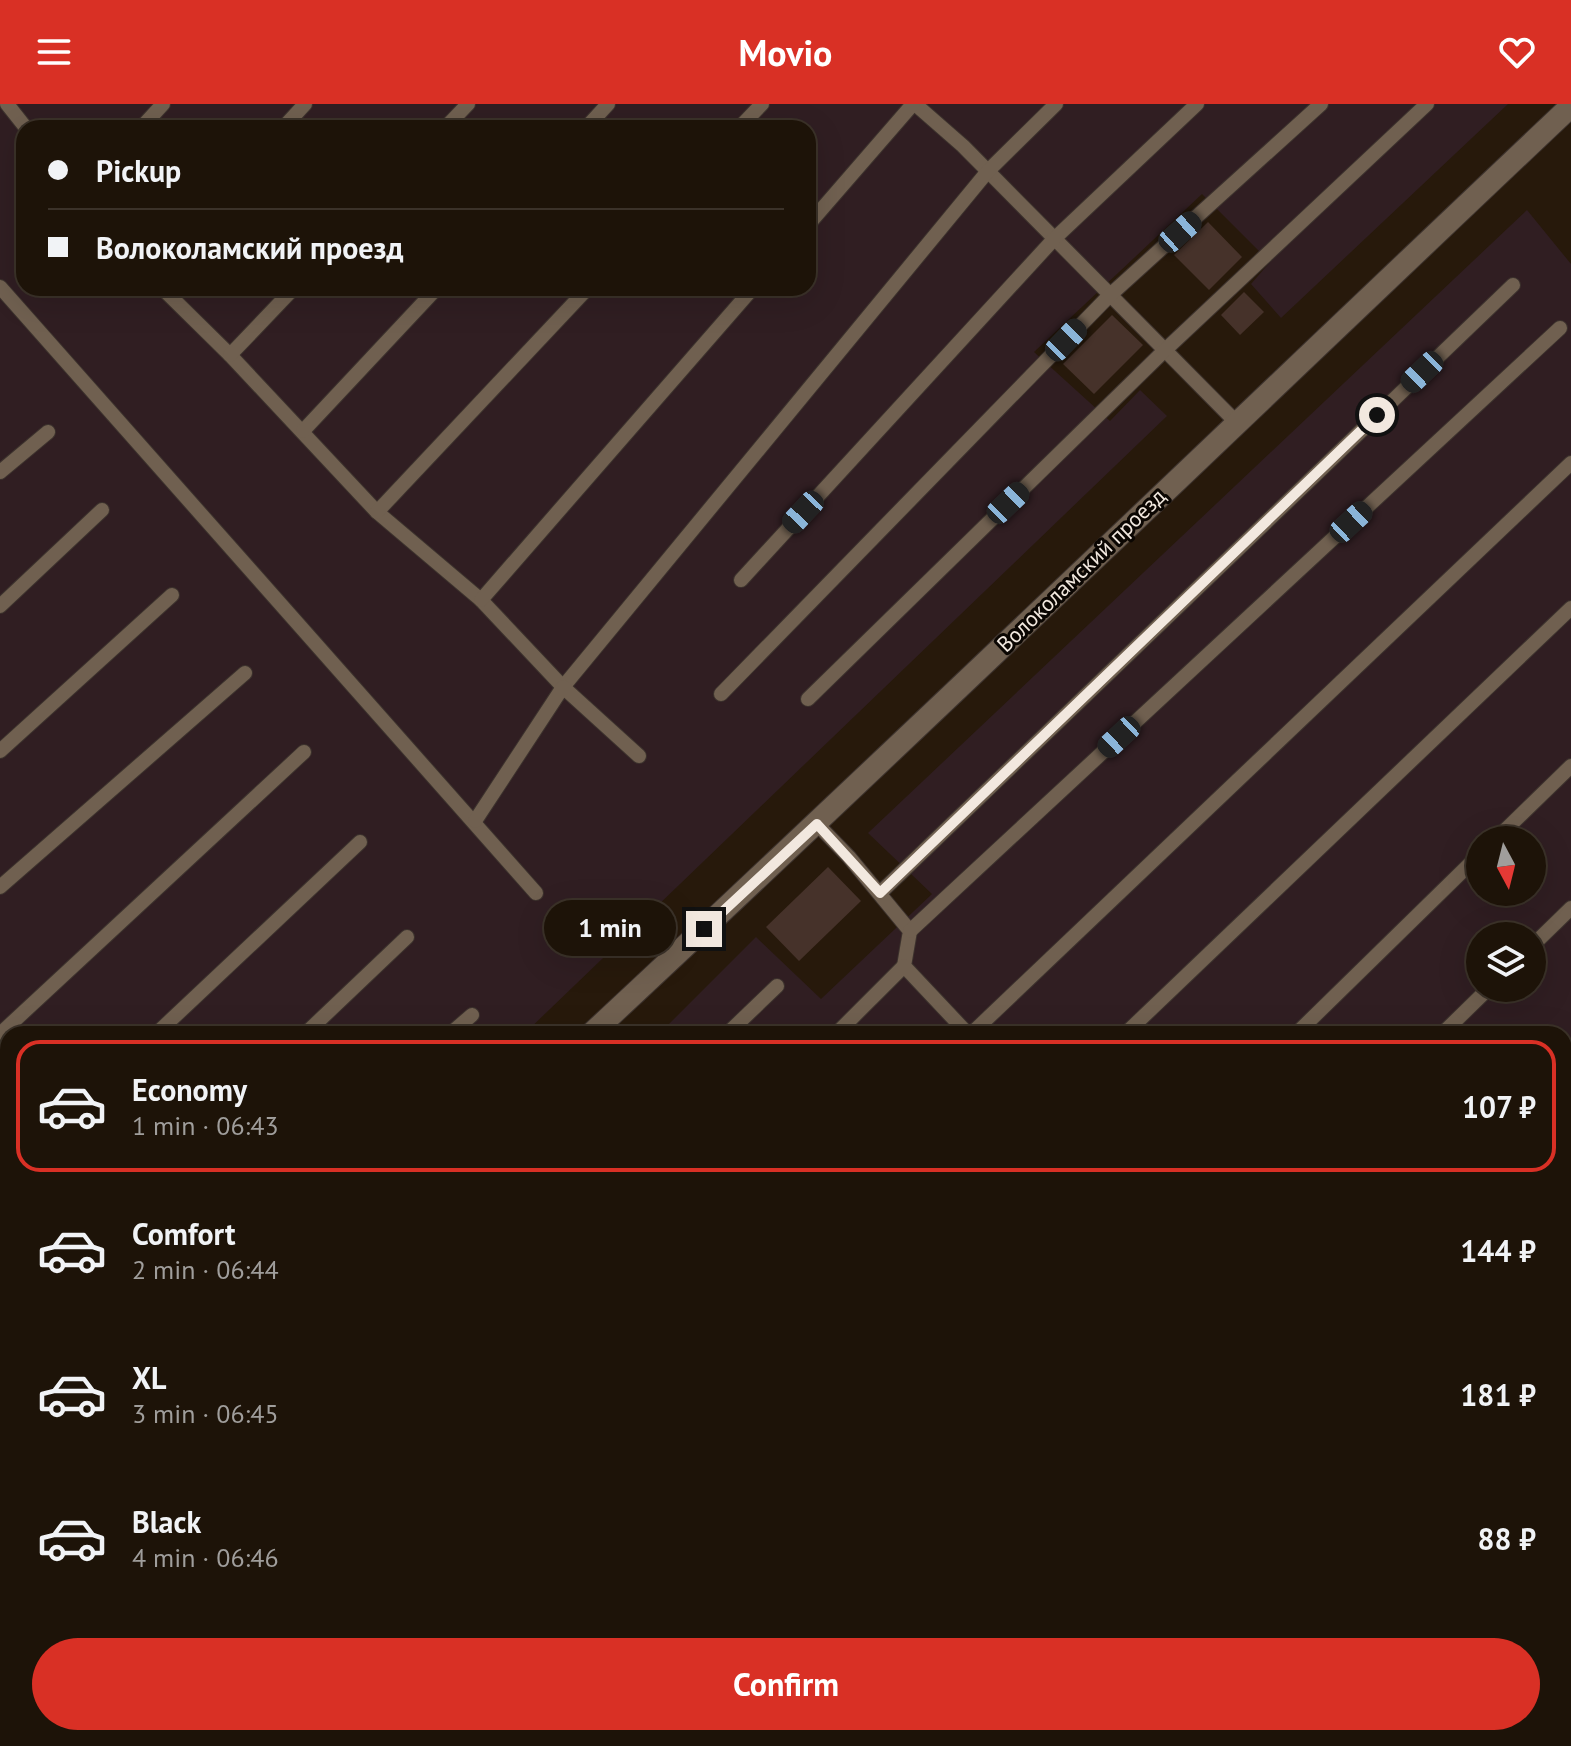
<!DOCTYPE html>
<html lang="en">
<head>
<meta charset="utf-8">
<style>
	body { margin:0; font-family:"PT Sans",sans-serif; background:#2a2016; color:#f1f3f6; height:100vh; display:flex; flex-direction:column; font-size:30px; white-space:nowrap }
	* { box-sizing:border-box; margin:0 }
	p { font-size:26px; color:#a09e9c }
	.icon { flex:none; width:44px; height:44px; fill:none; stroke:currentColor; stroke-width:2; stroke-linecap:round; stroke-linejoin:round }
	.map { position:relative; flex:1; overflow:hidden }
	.side { position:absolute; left:0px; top:922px; width:1572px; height:720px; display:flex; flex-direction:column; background:#1d1308; border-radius:24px 24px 0 0; box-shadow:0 8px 32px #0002,0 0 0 2px #3b3229 }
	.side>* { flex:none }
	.hud { position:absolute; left:16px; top:16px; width:800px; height:176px; border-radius:24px; box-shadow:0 8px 32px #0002,0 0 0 2px #3b3229; display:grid; align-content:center; height:176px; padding:0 32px; background:#1d1308 }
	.needle { width:52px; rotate:173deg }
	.fabs { position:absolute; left:1466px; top:722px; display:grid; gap:16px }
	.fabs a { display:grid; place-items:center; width:80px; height:80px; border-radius:50%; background:#1d1308; box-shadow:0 8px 32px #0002,0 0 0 2px #3b3229; font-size:40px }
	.end { position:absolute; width:36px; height:36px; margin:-18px; border:10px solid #f2e8df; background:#111; box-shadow:0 0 0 4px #111 }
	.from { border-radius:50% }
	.bubble { position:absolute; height:56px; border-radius:28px; background:#1d1308; box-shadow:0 8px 32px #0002,0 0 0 2px #3b3229; font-size:26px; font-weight:700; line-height:56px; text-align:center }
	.car { position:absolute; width:24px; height:48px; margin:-24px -12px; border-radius:10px; box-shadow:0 0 6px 2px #0007; background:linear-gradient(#222 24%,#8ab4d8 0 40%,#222 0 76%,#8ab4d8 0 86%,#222 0) }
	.hud b { display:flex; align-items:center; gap:28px; height:76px; font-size:30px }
	.hud b+b { border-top:2px solid #3b3229 }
	.hud i { width:20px; height:20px; background:#f1f3f6 }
	ul { padding:14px 0 0; list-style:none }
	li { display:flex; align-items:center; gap:24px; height:132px; margin:0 16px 12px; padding:0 16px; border:4px solid transparent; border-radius:24px }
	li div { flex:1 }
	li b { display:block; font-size:30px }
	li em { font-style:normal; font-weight:700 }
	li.active { border-color:#d93025 }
	li>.icon { width:72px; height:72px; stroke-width:1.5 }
	.primary-button { display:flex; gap:16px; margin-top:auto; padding:16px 32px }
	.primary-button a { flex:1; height:92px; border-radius:48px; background:#d93025; color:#fff; font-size:32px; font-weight:700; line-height:92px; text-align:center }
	header { display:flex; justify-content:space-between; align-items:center; height:104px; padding:0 32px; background:#d93025; color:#fff; font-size:36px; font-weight:700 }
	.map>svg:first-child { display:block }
	.industrial { fill:#301e22; fill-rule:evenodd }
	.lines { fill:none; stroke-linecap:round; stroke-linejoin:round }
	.stream { stroke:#174245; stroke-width:10 }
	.building { fill:#46322a }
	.service-casing { stroke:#3c322d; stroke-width:16 }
	.minor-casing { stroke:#3c322d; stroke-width:24 }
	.service { stroke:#706050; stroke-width:14 }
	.minor { stroke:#706050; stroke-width:22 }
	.route { stroke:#f2e8df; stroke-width:10 }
	.labels { text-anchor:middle; stroke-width:6; stroke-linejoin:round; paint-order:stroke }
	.street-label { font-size:22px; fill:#f2e8df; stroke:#0b0602 }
</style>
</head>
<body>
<header><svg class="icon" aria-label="menu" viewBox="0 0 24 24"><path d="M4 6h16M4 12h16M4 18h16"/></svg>Movio<svg class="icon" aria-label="heart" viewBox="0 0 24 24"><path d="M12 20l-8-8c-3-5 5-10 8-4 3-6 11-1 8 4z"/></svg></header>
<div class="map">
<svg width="1571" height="1642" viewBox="0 0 1571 1642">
	<rect width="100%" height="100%" fill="#27190b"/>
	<!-- industrial -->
	<g class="industrial">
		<path d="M0,0H1508L1281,214L1251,180L1270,158L1202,90L1034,248L1110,317L1140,286L1167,312L524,930H8V1426L0,1433ZM24,24H808V184H24Z"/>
		<path d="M1527,106L1571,160V1232L1564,1237V930H659L756,833L821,895L932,790L868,729ZM1480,736H1532V788H1480ZM1480,832H1532V884H1480Z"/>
		<polygon points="8,1583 8,1634 1034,1634 1023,1642 0,1642 0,1591"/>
	</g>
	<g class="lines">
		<!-- stream -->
		<g class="stream">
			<polyline points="1564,1270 1571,1264"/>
			<polyline points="1060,1642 1071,1634"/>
		</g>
	</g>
	<!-- building -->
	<g class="building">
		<polygon points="1208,118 1242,153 1209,186 1174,151"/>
		<polygon points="1244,188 1264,208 1240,231 1221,211"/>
		<polygon points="1112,211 1143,241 1094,290 1063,260"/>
		<polygon points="828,763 861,797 799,857 766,823"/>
	</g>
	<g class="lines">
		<!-- service casing -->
		<g class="service-casing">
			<g id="service">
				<polyline points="7,0 26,24"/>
				<polyline points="915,0 963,42 1236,318"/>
				<polyline points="141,24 163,0"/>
				<polyline points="283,24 305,0"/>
				<polyline points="445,24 468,0"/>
				<polyline points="586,24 608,0"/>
				<polyline points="739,24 762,0"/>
				<polyline points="808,121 913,0"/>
				<polyline points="0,183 536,789"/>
				<polyline points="162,184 230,251 377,408 481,496 563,583 988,67 1056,0"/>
				<polyline points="230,251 294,184"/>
				<polyline points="303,327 437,184"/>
				<polyline points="0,368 48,328"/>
				<polyline points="377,408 588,184"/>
				<polyline points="741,476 1054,135 1197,0"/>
				<polyline points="481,496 753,184"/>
				<polyline points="0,502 102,406"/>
				<polyline points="721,590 1109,192 1321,0"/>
				<polyline points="808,595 1164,247 1427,0"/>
				<polyline points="0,647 172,491"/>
				<polyline points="475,717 563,583 639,652"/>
				<polyline points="817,720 849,753 910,827 904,862 968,930"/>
				<polyline points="1495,736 1571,662"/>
				<polyline points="0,783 245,569"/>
				<polyline points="880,789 1513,181"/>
				<polyline points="910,827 1560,224"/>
				<polyline points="1532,842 1571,804"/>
				<polyline points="0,930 304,648"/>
				<polyline points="156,930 360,738"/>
				<polyline points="305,930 407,833"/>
				<polyline points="450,930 472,911"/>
				<polyline points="727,930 777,882"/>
				<polyline points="836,930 904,862"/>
				<polyline points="971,930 1571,359"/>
				<polyline points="1125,930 1571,504"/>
				<polyline points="1296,930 1480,750"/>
				<polyline points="1442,930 1489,884"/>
				<polyline points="1564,968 1571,961"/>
				<polyline points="0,1077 8,1070"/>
				<polyline points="0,1100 8,1164"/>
				<polyline points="1564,1118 1571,1111"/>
				<polyline points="0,1628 8,1620"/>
				<polyline points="90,1634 98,1642"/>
				<polyline points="121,1642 129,1634"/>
				<polyline points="252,1642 260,1634"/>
				<polyline points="400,1642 408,1634"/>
				<polyline points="558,1642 566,1634"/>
				<polyline points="706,1642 717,1634"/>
				<polyline points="901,1642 912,1634"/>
			</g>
		</g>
		<!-- minor casing -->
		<g class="minor-casing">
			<g id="minor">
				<path d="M591,930C920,624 1244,311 1571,2"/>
				<polyline points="0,1517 8,1509"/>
			</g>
		</g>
		<!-- service -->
		<use href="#service" class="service"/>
		<!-- minor -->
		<use href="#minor" class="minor"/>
	</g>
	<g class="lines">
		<!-- route -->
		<polyline class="route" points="704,825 817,720 880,789 1377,311"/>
	</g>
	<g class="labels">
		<!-- street labels -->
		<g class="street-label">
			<text transform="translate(1081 466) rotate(-44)" y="8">Волоколамский проезд</text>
		</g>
	</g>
</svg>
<div class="fabs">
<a><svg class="needle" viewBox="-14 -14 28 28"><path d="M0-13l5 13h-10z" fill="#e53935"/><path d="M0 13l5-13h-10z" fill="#a09e9c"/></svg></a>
<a><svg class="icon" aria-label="layers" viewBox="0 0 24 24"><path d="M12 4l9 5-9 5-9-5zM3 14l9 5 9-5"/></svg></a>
</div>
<i class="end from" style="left:1377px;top:311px"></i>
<i class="end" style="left:704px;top:825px"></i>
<div class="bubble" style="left:544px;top:796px;width:132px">1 min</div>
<i class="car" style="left:1180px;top:128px;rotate:48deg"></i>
<i class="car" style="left:1066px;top:236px;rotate:44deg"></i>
<i class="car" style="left:1422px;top:268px;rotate:226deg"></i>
<i class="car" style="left:1008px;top:399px;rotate:46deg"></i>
<i class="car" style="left:803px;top:408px;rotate:223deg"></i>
<i class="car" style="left:1351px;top:418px;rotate:47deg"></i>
<i class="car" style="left:1119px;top:633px;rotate:227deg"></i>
<div class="hud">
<b><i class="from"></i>Pickup</b>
<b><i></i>Волоколамский проезд</b>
</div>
<section class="side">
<ul>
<li class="active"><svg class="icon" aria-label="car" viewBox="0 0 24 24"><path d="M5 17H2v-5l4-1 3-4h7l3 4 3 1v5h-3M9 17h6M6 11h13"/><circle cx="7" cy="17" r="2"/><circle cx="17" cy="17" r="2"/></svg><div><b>Economy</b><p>1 min · 06:43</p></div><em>107 ₽</em></li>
<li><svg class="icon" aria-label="car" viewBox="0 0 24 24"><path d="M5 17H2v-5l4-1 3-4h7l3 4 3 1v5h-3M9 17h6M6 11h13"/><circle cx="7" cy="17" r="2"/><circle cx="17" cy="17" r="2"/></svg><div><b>Comfort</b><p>2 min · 06:44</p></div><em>144 ₽</em></li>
<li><svg class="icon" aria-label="car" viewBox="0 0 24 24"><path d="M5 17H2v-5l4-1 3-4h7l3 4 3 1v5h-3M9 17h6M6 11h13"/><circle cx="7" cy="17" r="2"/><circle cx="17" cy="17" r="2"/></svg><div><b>XL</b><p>3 min · 06:45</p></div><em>181 ₽</em></li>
<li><svg class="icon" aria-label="car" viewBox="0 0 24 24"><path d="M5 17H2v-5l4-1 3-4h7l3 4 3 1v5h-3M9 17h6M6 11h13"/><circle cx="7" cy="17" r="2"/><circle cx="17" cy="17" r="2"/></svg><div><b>Black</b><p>4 min · 06:46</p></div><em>88 ₽</em></li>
</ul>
<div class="primary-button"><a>Confirm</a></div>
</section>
</div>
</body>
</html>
